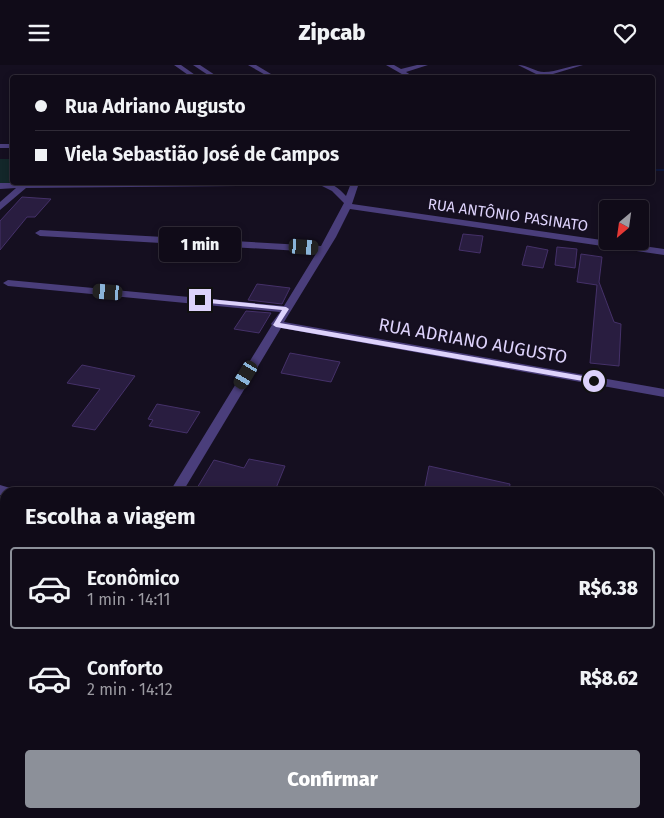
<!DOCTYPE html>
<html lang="pt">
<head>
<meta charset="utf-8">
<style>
	body { margin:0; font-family:"Fira Sans",sans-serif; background:#191421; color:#f1f3f6; height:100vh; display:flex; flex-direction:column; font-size:19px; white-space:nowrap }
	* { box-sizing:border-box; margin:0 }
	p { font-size:16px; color:#9c9ba2 }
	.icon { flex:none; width:28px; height:28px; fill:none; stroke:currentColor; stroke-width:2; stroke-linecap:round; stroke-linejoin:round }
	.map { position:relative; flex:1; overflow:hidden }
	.sheet { position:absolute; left:0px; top:422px; width:665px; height:331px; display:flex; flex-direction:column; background:#100b18; border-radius:15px 15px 0 0; box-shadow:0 2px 8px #0003,0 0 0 1px #302b37 }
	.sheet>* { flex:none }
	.hud { position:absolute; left:10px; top:10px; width:645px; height:110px; border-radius:5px; box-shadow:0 2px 8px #0003,0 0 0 1px #302b37; display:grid; align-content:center; height:110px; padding:0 25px; background:#100b18 }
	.needle { width:32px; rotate:209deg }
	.fabs { position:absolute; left:599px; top:135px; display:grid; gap:10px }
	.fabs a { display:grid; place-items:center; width:50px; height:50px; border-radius:5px; background:#100b18; box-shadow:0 2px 8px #0003,0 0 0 1px #302b37; font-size:25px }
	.end { position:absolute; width:22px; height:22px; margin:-11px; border:6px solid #ddd2fb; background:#111; box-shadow:0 0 0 2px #111 }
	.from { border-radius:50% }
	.bubble { position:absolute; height:35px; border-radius:5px; background:#100b18; box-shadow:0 2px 8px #0003,0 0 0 1px #302b37; font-size:16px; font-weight:800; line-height:35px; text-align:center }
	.car { position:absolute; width:15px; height:30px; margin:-15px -8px; border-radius:6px; box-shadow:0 0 4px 1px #0007; background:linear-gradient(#222 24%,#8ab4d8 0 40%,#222 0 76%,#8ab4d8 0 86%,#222 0) }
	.hud b { display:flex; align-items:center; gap:18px; height:48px; font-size:19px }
	.hud b+b { border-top:1px solid #302b37 }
	.hud i { width:12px; height:12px; background:#f1f3f6 }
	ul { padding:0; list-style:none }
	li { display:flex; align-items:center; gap:15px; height:82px; margin:0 10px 8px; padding:0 15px; border:2px solid transparent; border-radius:5px }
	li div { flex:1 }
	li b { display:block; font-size:19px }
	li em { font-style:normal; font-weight:800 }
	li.active { border-color:#8c9099 }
	li>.icon { width:45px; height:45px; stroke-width:1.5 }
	h2 { padding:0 25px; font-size:22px; line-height:60px }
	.action { display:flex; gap:10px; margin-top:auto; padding:10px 25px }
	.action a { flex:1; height:58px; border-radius:5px; background:#8c9099; color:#fff; font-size:20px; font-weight:800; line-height:58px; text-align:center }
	header { display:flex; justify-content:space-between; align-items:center; height:65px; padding:0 25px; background:#100b18; font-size:22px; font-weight:800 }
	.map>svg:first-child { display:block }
	.green { fill:#13272a }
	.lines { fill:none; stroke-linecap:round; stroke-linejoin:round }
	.stream { fill:#0e173b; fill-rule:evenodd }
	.building { fill:#291d40; stroke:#453169 }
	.minor { fill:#4a3e7b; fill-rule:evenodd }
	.route { fill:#ddd2fb }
	.labels { text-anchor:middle; stroke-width:4; stroke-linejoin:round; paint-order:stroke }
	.far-street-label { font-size:15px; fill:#ddd2fb; stroke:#150f20 }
	.street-label { font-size:18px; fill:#ddd2fb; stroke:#150f20 }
</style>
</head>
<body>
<header><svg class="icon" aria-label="menu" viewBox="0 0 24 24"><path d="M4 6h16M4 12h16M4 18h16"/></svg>Zipcab<svg class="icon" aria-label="heart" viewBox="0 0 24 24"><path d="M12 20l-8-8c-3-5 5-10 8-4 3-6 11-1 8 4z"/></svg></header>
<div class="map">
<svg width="664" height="753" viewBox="0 0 664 753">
	<rect width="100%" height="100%" fill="#150f20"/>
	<!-- green -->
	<polygon class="green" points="0,94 12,94 12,118 172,118 0,119"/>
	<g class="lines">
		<!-- stream -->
		<rect class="stream" x="652" y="104" width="12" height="2"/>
	</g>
	<!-- building -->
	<g class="building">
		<polygon points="22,132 51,134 35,152 27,152 0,185 0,156"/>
		<polygon points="463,169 483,171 480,188 459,185"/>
		<polygon points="527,181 548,185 543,203 522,200"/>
		<polygon points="557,182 577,184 575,203 555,200"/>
		<polygon points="581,189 602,192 599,217 614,257 621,259 619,301 590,298 597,220 577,217"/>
		<polygon points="257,219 290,223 282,239 248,235"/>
		<polygon points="246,246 271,248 259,268 234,264"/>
		<polygon points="290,288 340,297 331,317 281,308"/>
		<polygon points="82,300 135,311 95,365 72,361 100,324 67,318"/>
		<polygon points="157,339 200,347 187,368 149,361 153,355 148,354"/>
		<polygon points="249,394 285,401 274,428 194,428 214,395 244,403"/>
		<polygon points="429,401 510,419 509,428 448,428 425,421"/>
	</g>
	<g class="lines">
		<!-- minor -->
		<g class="minor">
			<polygon points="174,0 181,0 198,12 191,12"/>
			<polygon points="193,0 200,0 218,12 211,12"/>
			<polygon points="248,0 256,0 276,12 269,12"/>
			<polygon points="386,0 394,0 401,4 417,0 428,0 406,7 414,12 407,12"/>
			<path d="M518,0C527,0 536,7 544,7C557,7 570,0 583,0L543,12H530L536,9Z"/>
			<rect x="0" y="79" width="12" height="4"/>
			<polygon points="0,118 241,118 237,121 26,123 0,145 0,137 16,123 0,124"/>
			<path d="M316,118C329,116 337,121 346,131L351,118H359L352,139L664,184V190L350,144L336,172L284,257L664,324V332L281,263L182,428H169L272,260L271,259L280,247L8,221L3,218L8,215L284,241L317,187L40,171L35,168L40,165L321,181L344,138L332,126Z"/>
			<polygon points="0,420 17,425 18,428 5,428 5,431 0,430"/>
			<polygon points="660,563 664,564 664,578 660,577"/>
			<polygon points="5,696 5,720 0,722 0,698"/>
		</g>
	</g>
	<!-- route -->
	<polygon class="route" points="200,233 286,242 289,244 280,258 594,313 597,316 594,318 276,262 273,260 282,245 198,237 198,234"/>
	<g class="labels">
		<!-- far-street labels -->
		<g class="far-street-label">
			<text transform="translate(508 150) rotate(8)" y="5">RUA ANTÔNIO PASINATO</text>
		</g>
		<!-- street labels -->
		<g class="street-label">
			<text transform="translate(473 276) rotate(10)" y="6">RUA ADRIANO AUGUSTO</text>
		</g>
	</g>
</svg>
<div class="fabs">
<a><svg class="needle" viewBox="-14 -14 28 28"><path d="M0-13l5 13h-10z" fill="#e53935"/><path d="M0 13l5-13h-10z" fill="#9c9ba2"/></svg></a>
</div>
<i class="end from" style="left:594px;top:316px"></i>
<i class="end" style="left:200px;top:235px"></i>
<div class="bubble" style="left:159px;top:162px;width:82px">1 min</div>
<i class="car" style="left:304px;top:182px;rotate:94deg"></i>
<i class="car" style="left:108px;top:227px;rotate:275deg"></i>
<i class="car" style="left:246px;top:310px;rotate:211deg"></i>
<div class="hud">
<b><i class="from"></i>Rua Adriano Augusto</b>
<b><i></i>Viela Sebastião José de Campos</b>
</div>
<section class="sheet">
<h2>Escolha a viagem</h2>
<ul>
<li class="active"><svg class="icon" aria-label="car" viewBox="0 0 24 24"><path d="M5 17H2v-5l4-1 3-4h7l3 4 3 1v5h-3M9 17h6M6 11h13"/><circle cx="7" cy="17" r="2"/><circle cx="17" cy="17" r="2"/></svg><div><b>Econômico</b><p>1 min · 14:11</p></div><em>R$6.38</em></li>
<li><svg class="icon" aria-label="car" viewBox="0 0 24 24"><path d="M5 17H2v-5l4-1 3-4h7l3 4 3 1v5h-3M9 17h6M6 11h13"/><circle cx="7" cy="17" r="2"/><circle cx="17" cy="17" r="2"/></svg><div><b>Conforto</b><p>2 min · 14:12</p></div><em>R$8.62</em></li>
</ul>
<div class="action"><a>Confirmar</a></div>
</section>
</div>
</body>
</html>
